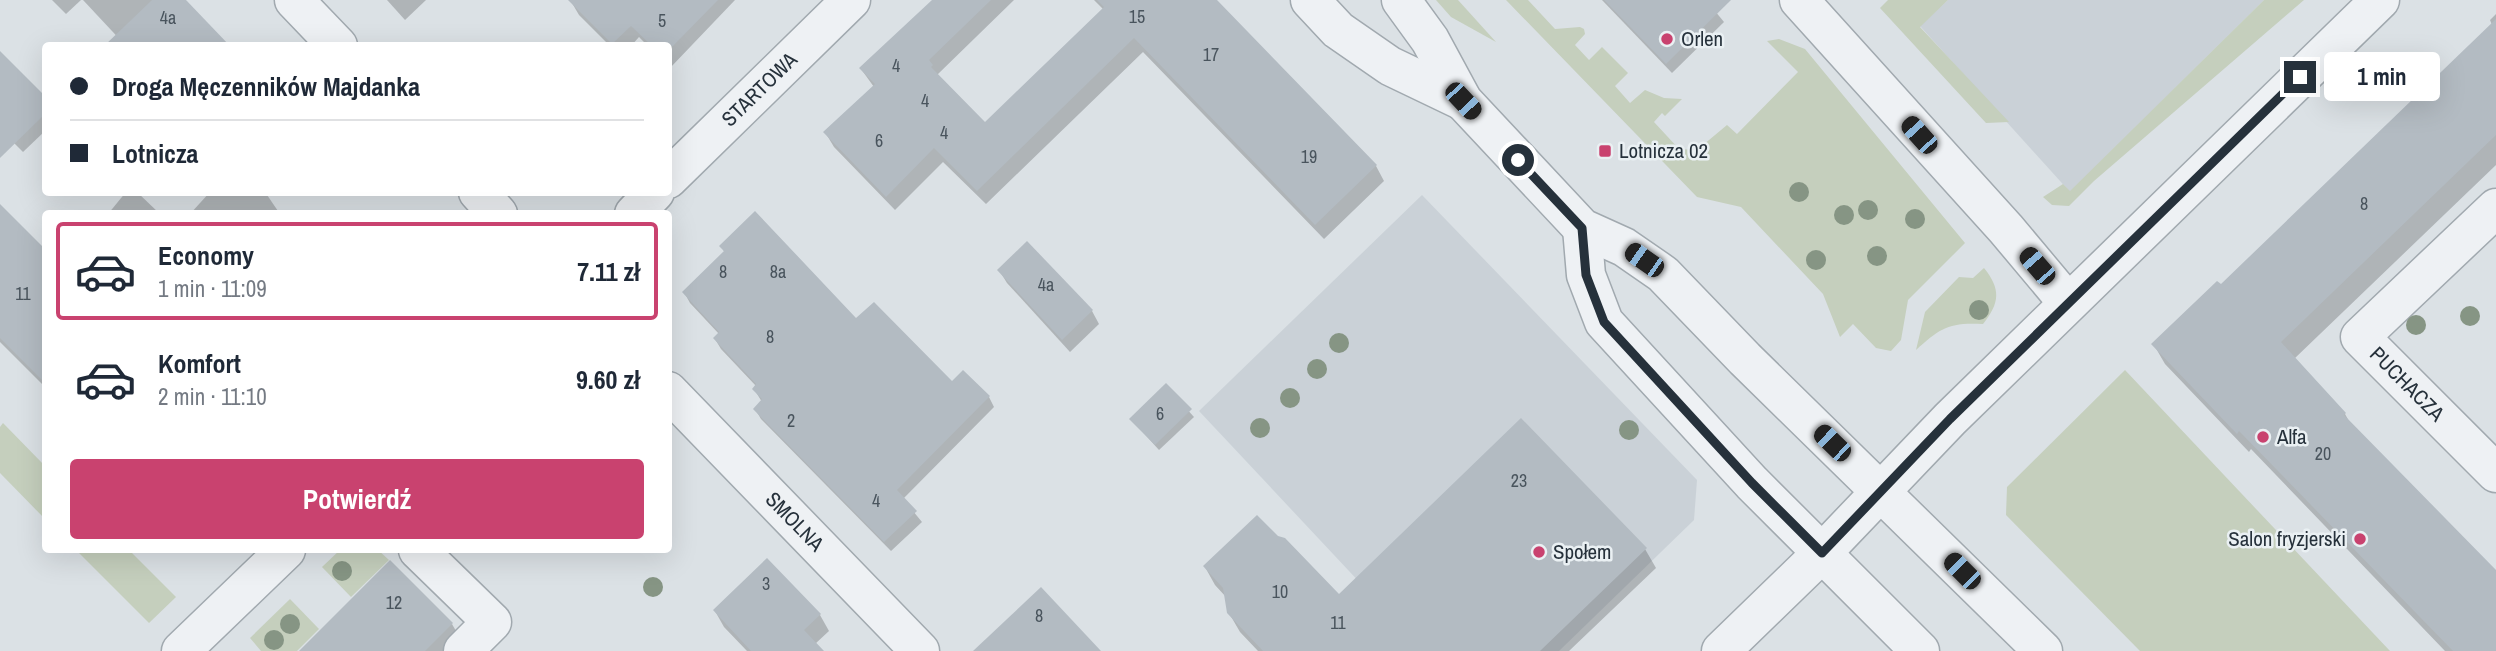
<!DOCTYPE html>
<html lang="pl">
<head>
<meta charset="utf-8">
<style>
	body { margin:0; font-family:"Archivo Narrow",sans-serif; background:#f6f6f7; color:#1f2937; height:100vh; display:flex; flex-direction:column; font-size:26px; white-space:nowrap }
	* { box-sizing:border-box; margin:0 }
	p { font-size:23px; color:#747a83 }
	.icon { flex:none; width:38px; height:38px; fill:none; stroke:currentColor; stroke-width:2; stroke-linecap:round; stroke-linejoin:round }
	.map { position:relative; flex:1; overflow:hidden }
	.details { position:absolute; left:42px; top:210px; width:630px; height:343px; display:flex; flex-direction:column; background:#fff; border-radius:7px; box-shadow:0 7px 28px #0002 }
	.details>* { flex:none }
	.hud { position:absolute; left:42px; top:42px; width:630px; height:154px; border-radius:7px; box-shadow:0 7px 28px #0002; display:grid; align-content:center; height:154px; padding:0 28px; background:#fff }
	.end { position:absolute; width:32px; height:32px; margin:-16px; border:9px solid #26313b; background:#fff; box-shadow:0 0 0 4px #fff }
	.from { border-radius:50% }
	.bubble { position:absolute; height:49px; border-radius:7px; background:#fff; box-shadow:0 7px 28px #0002; font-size:23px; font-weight:700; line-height:49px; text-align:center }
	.car { position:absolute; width:21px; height:42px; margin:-21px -10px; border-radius:9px; box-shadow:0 0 5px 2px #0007; background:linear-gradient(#222 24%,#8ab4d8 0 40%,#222 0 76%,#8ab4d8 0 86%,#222 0) }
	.hud b { display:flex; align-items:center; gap:24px; height:66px; font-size:26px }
	.hud b+b { border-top:2px solid #e0e1e3 }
	.hud i { width:18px; height:18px; background:#1f2937 }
	ul { padding:12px 0 0; list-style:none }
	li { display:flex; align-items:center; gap:21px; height:98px; margin:0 14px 10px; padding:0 14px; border:4px solid transparent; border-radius:7px }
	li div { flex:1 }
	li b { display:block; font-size:26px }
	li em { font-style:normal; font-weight:700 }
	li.selected { border-color:#c9426f }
	li>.icon { width:63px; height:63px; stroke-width:1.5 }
	.primary-button { display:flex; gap:14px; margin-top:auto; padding:14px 28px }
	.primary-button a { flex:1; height:80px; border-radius:7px; background:#c9426f; color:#fff; font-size:28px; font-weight:700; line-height:80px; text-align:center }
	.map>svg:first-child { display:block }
	.built { fill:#cad1d7 }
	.green { fill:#c5cfbd }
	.shadow { fill:#0003 }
	.building { fill:#b3bbc2 }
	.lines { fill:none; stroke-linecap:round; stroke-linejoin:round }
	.minor-casing { stroke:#a1a9af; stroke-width:41 }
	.minor { stroke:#eef1f4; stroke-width:38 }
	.tree { fill:#869584 }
	.route { stroke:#26313b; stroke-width:9 }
	.poi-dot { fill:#c9426f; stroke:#eaf0f3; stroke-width:2.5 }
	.labels { text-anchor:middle; stroke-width:5; stroke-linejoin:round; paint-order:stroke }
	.number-label { font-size:18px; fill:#49545d }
	.poi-label { font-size:21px; fill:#26313b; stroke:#eaf0f3; text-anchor:start }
	.street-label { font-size:21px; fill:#26313b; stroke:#eaf0f3 }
</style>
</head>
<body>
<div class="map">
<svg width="2496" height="651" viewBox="0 0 2496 651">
	<rect width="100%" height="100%" fill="#dbe1e5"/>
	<!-- built -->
	<g class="built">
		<polygon points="1948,0 2264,0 2070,192 1920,26"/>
		<polygon points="1422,195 1697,480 1694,520 1559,651 1424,651 1199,411"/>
	</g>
	<!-- green -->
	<g class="green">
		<polygon points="1436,0 1458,0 1496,42 1451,17"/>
		<polygon points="1506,0 1528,0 1555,29 1580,27 1584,29 1585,34 1575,45 1589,60 1602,47 1628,73 1615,86 1630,103 1645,90 1664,98 1682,99 1665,116 1662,113 1654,122 1679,149 1697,150 1727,125 1737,134 1798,72 1767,41 1779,39 1805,49 1965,243 1908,300 1901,340 1891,351 1876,348 1853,324 1840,337 1823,294 1741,207 1697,197"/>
		<polygon points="1888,0 1948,0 1920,27 2009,122 1986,123 1880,8"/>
		<polygon points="2264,0 2304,0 2094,181 2069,206 2052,205 2043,197 2063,184 2070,191"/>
		<path d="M1984,268C2001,289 2000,303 1983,324C1949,322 1940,328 1916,350L1925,312L1959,277L1973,278Z"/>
		<polygon points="2125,370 2390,651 2140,651 2006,515 2007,487"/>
		<polygon points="3,423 45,466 45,519 0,473 0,427"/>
		<polygon points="76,550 129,550 176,597 149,623"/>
		<polygon points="340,550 378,550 389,560 351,597 322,567"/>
		<polygon points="290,599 319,629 297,651 261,651 250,638"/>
	</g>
	<!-- shadow -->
	<g class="shadow">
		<polygon points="52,0 81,0 66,14"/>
		<polygon points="83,0 183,0 126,46"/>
		<polygon points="387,0 426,0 405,20"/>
		<polygon points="575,0 735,0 670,68 668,66 668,46 648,46 639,37 631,46 610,46 579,15 572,3"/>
		<polygon points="934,0 1014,0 937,75 985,125 1104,10 1094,0 1214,0 1376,166 1384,181 1324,239 1143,52 986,204 943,162 895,210 834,147 825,132 874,87 861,69"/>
		<polygon points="1602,0 1706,0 1724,22 1672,73"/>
		<polygon points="2496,14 2496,165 2294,359 2345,414 2350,423 2496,573 2496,651 2445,651 2251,449 2249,452 2165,364 2154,345 2221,287 2492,25 2490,20"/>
		<polygon points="0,56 46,100 46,130 23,152 0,129"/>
		<polygon points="126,192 137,192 160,214 108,214"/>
		<polygon points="210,192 265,192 278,211 275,214 190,214"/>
		<polygon points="0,207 46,253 46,388 0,342"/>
		<polygon points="721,246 856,321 952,384 989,397 994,407 903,499 922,522 891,551 761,419 755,409 762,402 754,389 756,386 721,349 715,339 719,334 690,303 684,292 725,253"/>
		<polygon points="999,270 1092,311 1099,324 1070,352 1007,283"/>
		<polygon points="1165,385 1194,417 1159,450 1131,419"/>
		<polygon points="1645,549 1656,568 1569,651 1258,651 1240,632 1229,613 1226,597 1215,585 1205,567 1339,597"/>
		<polygon points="767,560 820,615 829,631 815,644 822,651 747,651 724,627 715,611"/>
		<polygon points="452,624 464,645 458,651 301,651"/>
	</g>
	<!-- building -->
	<g class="building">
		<polygon points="152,0 186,0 230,46 104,46"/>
		<polygon points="568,0 718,0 673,46 652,46 631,26 612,44"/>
		<polygon points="932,0 991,0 929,60 933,65 931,67 985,122 1104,7 1097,0 1217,0 1377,165 1315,225 1134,38 977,191 934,148 886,197 823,132 875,84 859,68"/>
		<polygon points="1604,0 1731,0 1666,64"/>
		<polygon points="2496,19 2496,135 2281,342 2346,413 2344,415 2496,570 2496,651 2453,651 2239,431 2237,434 2151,344 2217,281 2221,284"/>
		<polygon points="0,51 46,97 46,113 0,158"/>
		<polygon points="0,204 46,250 46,384 0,338"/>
		<polygon points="755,211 856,318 874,302 952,381 963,370 990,396 897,490 917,511 884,542 753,409 762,399 752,389 756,384 713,338 719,332 682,292 724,251 719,246"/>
		<polygon points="1027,241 1093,310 1062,340 997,270"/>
		<polygon points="1166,383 1192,409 1155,445 1129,419"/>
		<polygon points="1521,418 1647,548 1540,651 1263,651 1227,613 1223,588 1203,566 1257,515 1278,536 1285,538 1339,594"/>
		<polygon points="767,558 821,614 804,630 824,651 751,651 713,610"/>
		<polygon points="390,560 453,623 425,651 299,651"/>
		<polygon points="1041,587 1101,651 973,651"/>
	</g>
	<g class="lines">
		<!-- minor casing -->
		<g class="minor-casing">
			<g id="minor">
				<polyline points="294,0 338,46"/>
				<polyline points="1310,0 1338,30 1390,66 1463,101"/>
				<polyline points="1401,0 1430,40 1463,101 1582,228 1624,247 1663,274 1745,359 2043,651"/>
				<polyline points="1799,0 2006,229 2068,303"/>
				<path id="s1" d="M668,179L851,0"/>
				<polyline points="478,192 498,214"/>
				<path id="s2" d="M2496,208L2360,337L2496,473"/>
				<polyline points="634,214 655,192"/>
				<polyline points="1582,228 1586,275 1604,322 1752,483 1920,651"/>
				<path id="s3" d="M668,391L920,651"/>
				<polyline points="418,550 492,622 463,651"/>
				<polyline points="181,651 286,550"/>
				<polyline points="1721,651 1822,553 1950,419 2380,0"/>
			</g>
		</g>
		<!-- minor -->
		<use href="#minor" class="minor"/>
	</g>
	<!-- trees -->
	<g class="tree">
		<circle cx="1799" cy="192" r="10"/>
		<circle cx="1868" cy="210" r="10"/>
		<circle cx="1844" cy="215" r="10"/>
		<circle cx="1915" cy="219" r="10"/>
		<circle cx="1877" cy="256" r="10"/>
		<circle cx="1816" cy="260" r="10"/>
		<circle cx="1979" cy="310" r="10"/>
		<circle cx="2470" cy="316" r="10"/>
		<circle cx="2416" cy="325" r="10"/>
		<circle cx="1339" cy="343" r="10"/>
		<circle cx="1317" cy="369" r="10"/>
		<circle cx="1290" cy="398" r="10"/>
		<circle cx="1260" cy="428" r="10"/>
		<circle cx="1629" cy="430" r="10"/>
		<circle cx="342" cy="571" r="10"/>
		<circle cx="653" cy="587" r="10"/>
		<circle cx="290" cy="624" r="10"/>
		<circle cx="274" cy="640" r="10"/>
	</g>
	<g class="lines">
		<!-- route -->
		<polyline class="route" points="1518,160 1582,228 1586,275 1604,322 1752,483 1822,553 1950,419 2300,77"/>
	</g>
	<!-- markers -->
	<g class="poi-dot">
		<circle cx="1667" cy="39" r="7"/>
		<rect x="1598" y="144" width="14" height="14" rx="3.5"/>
		<circle cx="2263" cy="437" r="7"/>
		<circle cx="2360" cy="539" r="7"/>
		<circle cx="1539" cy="552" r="7"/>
	</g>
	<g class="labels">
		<!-- number labels -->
		<g class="number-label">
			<text x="1137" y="23">15</text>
			<text x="168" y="24">4a</text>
			<text x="662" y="27">5</text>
			<text x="1211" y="61">17</text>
			<text x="896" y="72">4</text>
			<text x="925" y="107">4</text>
			<text x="944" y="139">4</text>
			<text x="879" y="147">6</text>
			<text x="1309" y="163">19</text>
			<text x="2364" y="210">8</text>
			<text x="723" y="278">8</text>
			<text x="778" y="278">8a</text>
			<text x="1046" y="291">4a</text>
			<text x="23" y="300">11</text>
			<text x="770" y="343">8</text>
			<text x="1160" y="420">6</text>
			<text x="791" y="427">2</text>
			<text x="2323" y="460">20</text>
			<text x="1519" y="487">23</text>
			<text x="876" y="507">4</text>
			<text x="766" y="590">3</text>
			<text x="1280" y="598">10</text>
			<text x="394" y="609">12</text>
			<text x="1039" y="622">8</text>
			<text x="1338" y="629">11</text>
		</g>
		<!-- poi labels -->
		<g class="poi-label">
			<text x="1681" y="46">Orlen</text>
			<text x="1619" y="158">Lotnicza 02</text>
			<text x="2277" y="444">Alfa</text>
			<text x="2346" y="546" text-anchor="end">Salon fryzjerski</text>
			<text x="1553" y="559">Społem</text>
		</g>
		<!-- street labels -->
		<g class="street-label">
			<text dy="7" stroke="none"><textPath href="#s1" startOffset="128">STARTOWA</textPath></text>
			<text dy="7" stroke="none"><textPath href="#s2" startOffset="254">PUCHACZA</textPath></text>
			<text dy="7" stroke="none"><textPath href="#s3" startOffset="182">SMOLNA</textPath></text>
		</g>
	</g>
</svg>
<i class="end from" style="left:1518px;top:160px"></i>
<i class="end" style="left:2300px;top:77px"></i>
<div class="bubble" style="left:2324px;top:52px;width:116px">1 min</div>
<i class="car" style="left:1463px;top:101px;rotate:137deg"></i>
<i class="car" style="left:1919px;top:135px;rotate:318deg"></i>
<i class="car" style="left:1644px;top:260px;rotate:305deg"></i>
<i class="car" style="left:2037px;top:266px;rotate:319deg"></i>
<i class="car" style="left:1832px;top:443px;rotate:314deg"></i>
<i class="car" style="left:1962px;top:571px;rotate:315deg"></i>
<div class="hud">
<b><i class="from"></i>Droga Męczenników Majdanka</b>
<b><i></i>Lotnicza</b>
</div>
<section class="details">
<ul>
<li class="selected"><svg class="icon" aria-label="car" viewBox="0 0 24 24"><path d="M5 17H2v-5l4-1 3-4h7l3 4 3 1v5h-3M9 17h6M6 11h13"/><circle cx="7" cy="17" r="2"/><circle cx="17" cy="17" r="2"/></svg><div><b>Economy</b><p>1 min · 11:09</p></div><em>7.11 zł</em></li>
<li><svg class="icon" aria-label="car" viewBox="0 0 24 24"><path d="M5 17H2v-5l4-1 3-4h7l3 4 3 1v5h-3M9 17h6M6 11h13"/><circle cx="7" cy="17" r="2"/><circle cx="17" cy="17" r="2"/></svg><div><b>Komfort</b><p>2 min · 11:10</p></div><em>9.60 zł</em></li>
</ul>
<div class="primary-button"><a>Potwierdź</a></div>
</section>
</div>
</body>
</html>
